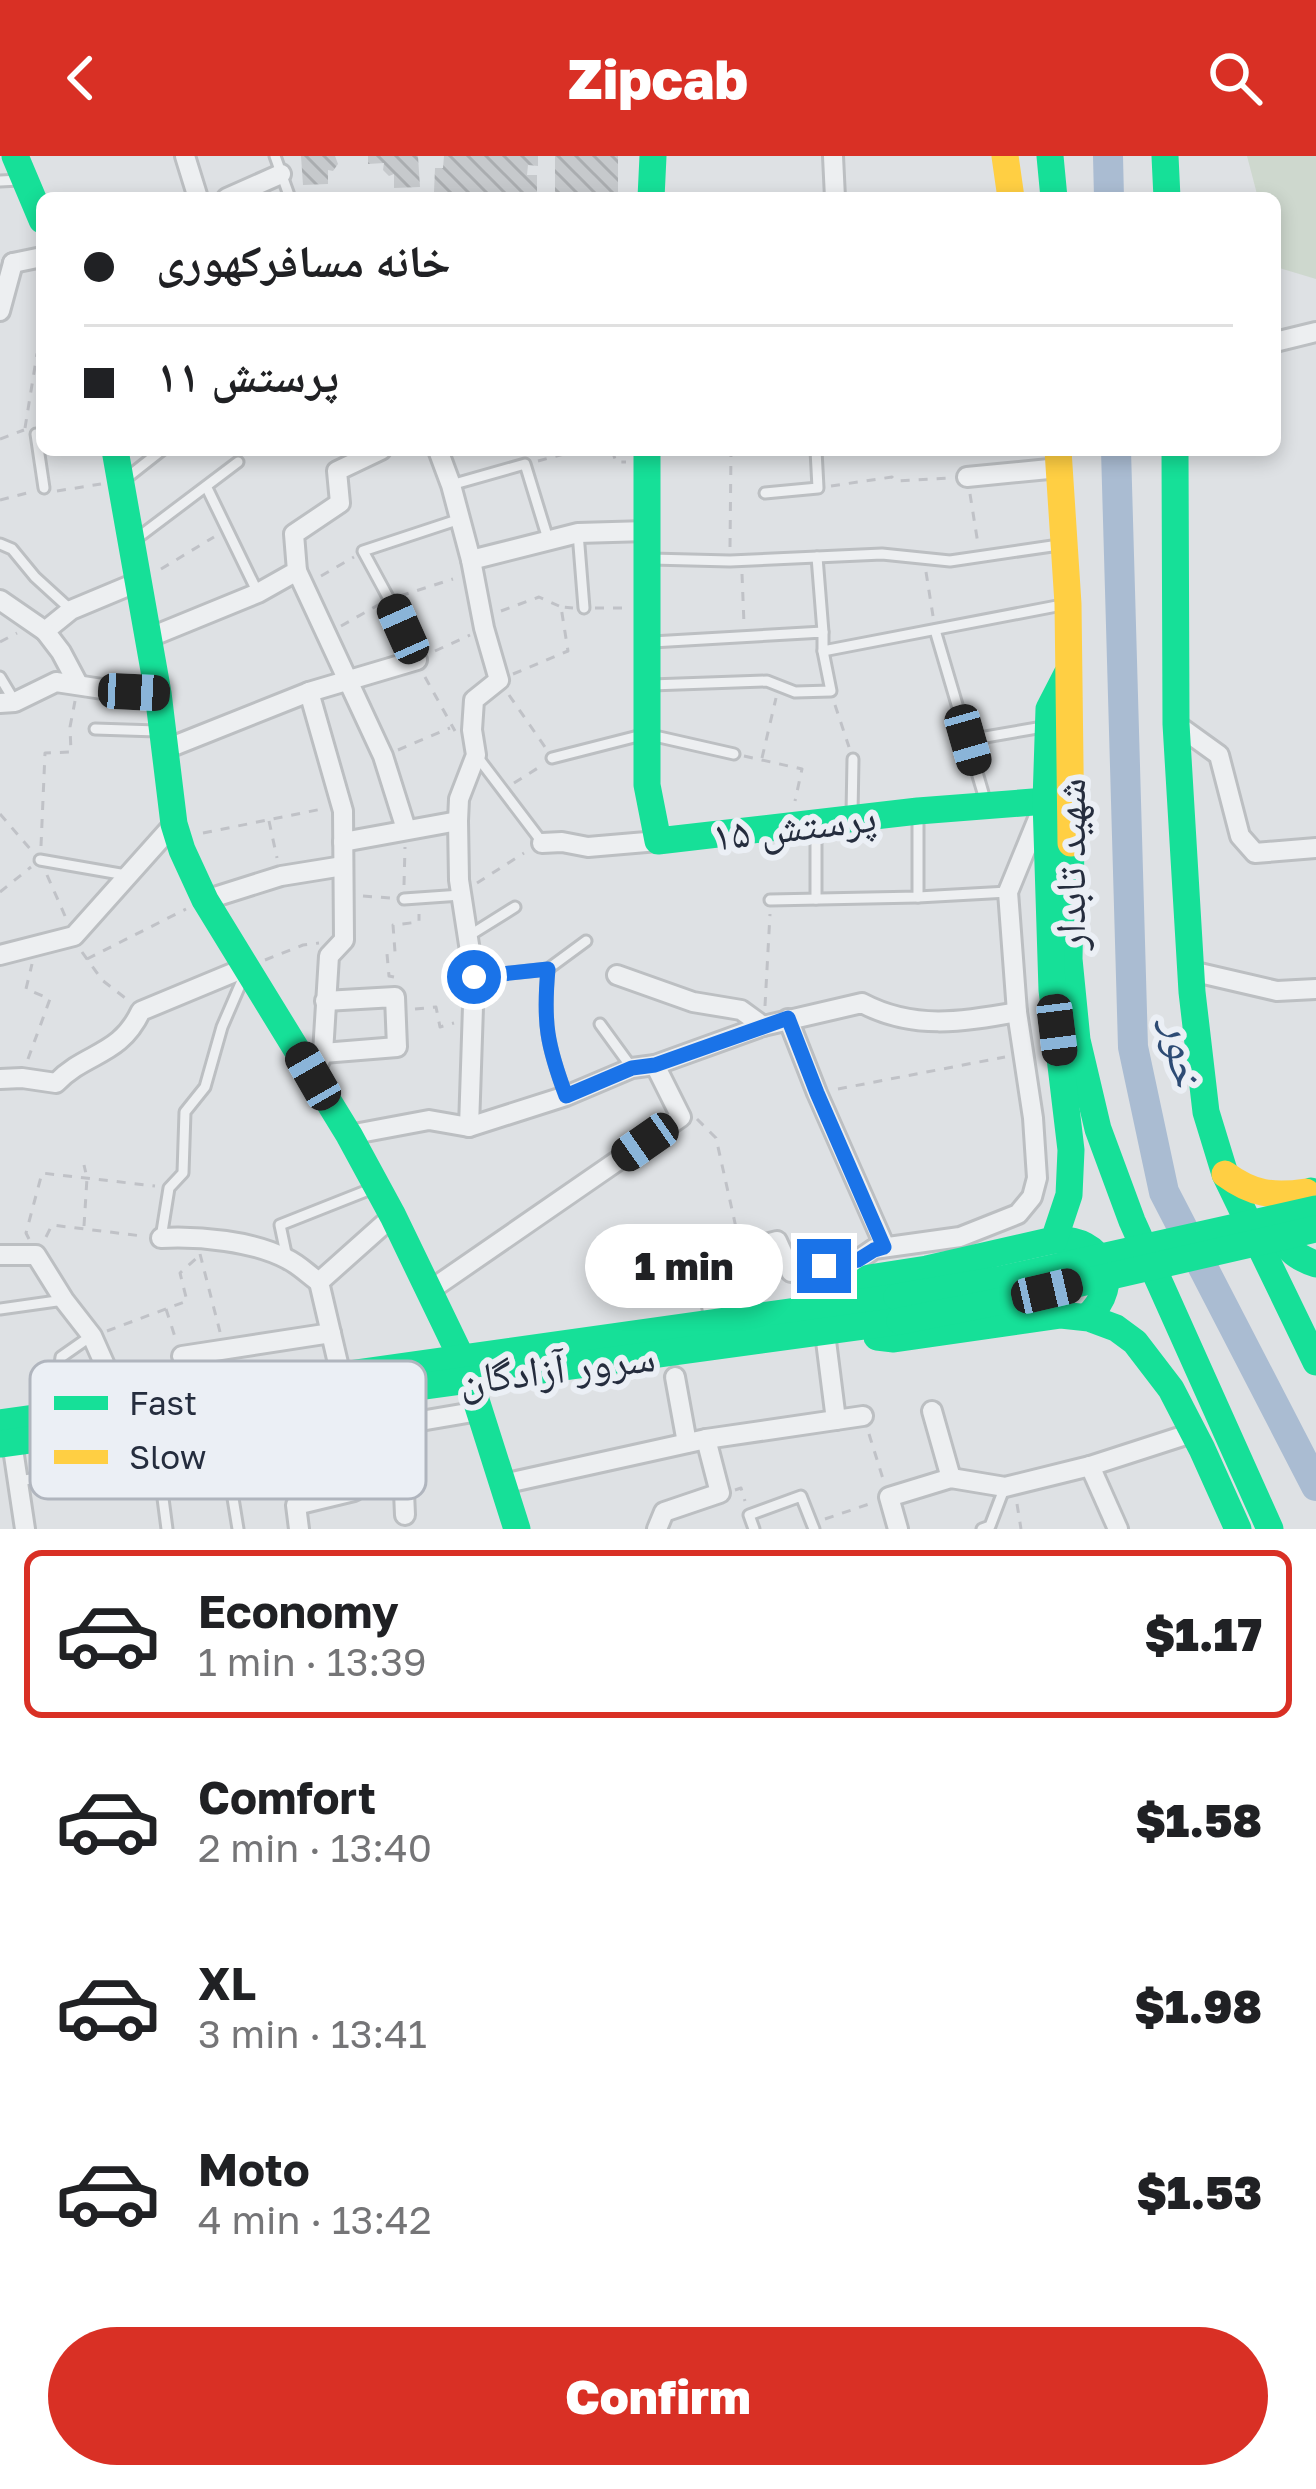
<!DOCTYPE html>
<html lang="en">
<head>
<meta charset="utf-8">
<style>
	body { margin:0; font-family:"Golos Text","Noto Naskh Arabic",sans-serif; background:#f2f2f2; color:#202124; height:100vh; display:flex; flex-direction:column; font-size:45px; white-space:nowrap }
	* { box-sizing:border-box; margin:0 }
	p { font-size:39px; color:#757577 }
	.icon { flex:none; width:66px; height:66px; fill:none; stroke:currentColor; stroke-width:2; stroke-linecap:round; stroke-linejoin:round }
	.map { position:relative; height:1373px; overflow:hidden }
	.details { display:flex; flex-direction:column; background:#fff; flex:1 }
	.details>* { flex:none }
	.banner { position:absolute; left:36px; top:36px; width:1245px; height:264px; border-radius:18px; box-shadow:0 6px 18px #0003; display:grid; align-content:center; height:264px; padding:0 48px; background:#fff }
	.end { position:absolute; width:54px; height:54px; margin:-27px; border:15px solid #1a73e8; background:#fff; box-shadow:0 0 0 6px #fff }
	.from { border-radius:50% }
	.bubble { position:absolute; height:84px; border-radius:42px; background:#fff; box-shadow:0 6px 18px #0003; font-size:39px; font-weight:800; line-height:84px; text-align:center }
	.car { position:absolute; width:36px; height:72px; margin:-36px -18px; border-radius:15px; box-shadow:0 0 9px 3px #0007; background:linear-gradient(#222 24%,#8ab4d8 0 40%,#222 0 76%,#8ab4d8 0 86%,#222 0) }
	.banner b { display:flex; align-items:center; gap:42px; height:114px; font-size:45px }
	.banner b+b { border-top:3px solid #e0e0e0 }
	.banner i { width:30px; height:30px; background:#202124 }
	ul { padding:21px 0 0; list-style:none }
	li { display:flex; align-items:center; gap:36px; height:168px; margin:0 24px 18px; padding:0 24px; border:6px solid transparent; border-radius:18px }
	li div { flex:1 }
	li b { display:block; font-size:45px }
	li em { font-style:normal; font-weight:800 }
	li.on { border-color:#d93025 }
	li>.icon { width:108px; height:108px; stroke-width:1.5 }
	.cta { display:flex; gap:24px; margin-top:auto; padding:24px 48px }
	.cta a { flex:1; height:138px; border-radius:72px; background:#d93025; color:#fff; font-size:48px; font-weight:800; line-height:138px; text-align:center }
	header { display:flex; justify-content:space-between; align-items:center; height:156px; padding:0 48px; background:#d93025; color:#fff; font-size:54px; font-weight:800 }
	.map>svg:first-child { display:block }
	.green { fill:#ced8ce }
	.lines { fill:none; stroke-linecap:round; stroke-linejoin:round }
	.river { stroke:#aabcd2; stroke-width:30 }
	.building { fill:url(#building-back-hatch) }
	.lane-casing { stroke:#bcbfc2; stroke-width:15 }
	.street-casing { stroke:#bcbfc2; stroke-width:24 }
	.path { stroke:#c0c2c7; stroke-width:3; stroke-dasharray:9 9; stroke-linecap:butt }
	.lane { stroke:#edeff1; stroke-width:9 }
	.street { stroke:#edeff1; stroke-width:18 }
	.fast { stroke:#16e098; stroke-width:27 }
	.slow { stroke:#ffcf43; stroke-width:27 }
	.fast-bridge { stroke:#16e098; stroke-width:27 }
	.route { stroke:#1a73e8; stroke-width:15 }
	.labels { text-anchor:middle; stroke-width:12; stroke-linejoin:round; paint-order:stroke }
	.street-label { font-size:42px; fill:#252d3e; stroke:#ebeff5 }
	.water-label { font-size:45px; font-style:italic; fill:#2d4b74; stroke:#ebeff5 }
	.key { fill:#ebeff5; stroke:#b0b5be; stroke-width:3 }
	.key-label { font-size:33px; fill:#252d3e }
</style>
</head>
<body>
<header><svg class="icon" aria-label="back" viewBox="0 0 24 24"><path d="M15 5l-7 7 7 7"/></svg>Zipcab<svg class="icon" aria-label="search" viewBox="0 0 24 24"><circle cx="10" cy="10" r="6"/><path d="M15 15l6 6"/></svg></header>
<div class="map">
<svg width="1316" height="1373" viewBox="0 0 1316 1373">
	<defs>
		<pattern id="building-back-hatch" width="6" height="6" patternUnits="userSpaceOnUse" patternTransform="scale(3)"><rect width="6" height="6" fill="#c6c9cc"/><path d="M-1 5l2 2M0 0l6 6M5-1l2 2" fill="none" stroke="#aaadb0"/></pattern>
	</defs>
	<rect width="100%" height="100%" fill="#dee1e4"/>
	<!-- green -->
	<polygon class="green" points="1247,0 1316,0 1316,123 1276,111 1275,42 1258,42"/>
	<g class="lines">
		<!-- river -->
		<g class="river">
			<polyline points="1108,0 1109,42"/>
			<polyline points="1116,294 1133,891 1164,1036 1316,1330"/>
		</g>
	</g>
	<!-- building -->
	<g class="building">
		<polygon points="301,0 335,0 338,8 333,15 328,14 328,28 303,29"/>
		<polygon points="368,0 418,0 420,31 394,32 394,18 389,20 383,14 384,7 368,8"/>
		<polygon points="444,0 538,0 538,10 528,9 527,19 537,19 537,40 434,36 435,12 443,12"/>
		<polygon points="555,0 618,0 618,41 555,40"/>
	</g>
	<g class="lines">
		<!-- lane casing -->
		<g class="lane-casing">
			<g id="lane">
				<polyline points="275,0 290,42"/>
				<polyline points="0,25 20,24"/>
				<polyline points="42,278 36,278 44,332"/>
				<polyline points="124,324 162,294"/>
				<polyline points="451,329 525,308 548,383"/>
				<polyline points="207,332 257,435"/>
				<polyline points="765,337 818,332 816,294"/>
				<polyline points="578,377 584,452"/>
				<polyline points="136,383 238,306"/>
				<polyline points="0,388 12,393 35,421 70,453"/>
				<polyline points="817,401 823,476"/>
				<polyline points="651,403 730,405 882,398 950,405 1059,389"/>
				<polyline points="935,474 986,647"/>
				<polyline points="652,486 823,476 823,495 1062,449"/>
				<polyline points="416,503 389,443 363,395 460,363"/>
				<polyline points="0,521 15,546"/>
				<polyline points="651,529 767,525 795,536 831,535 823,495"/>
				<polyline points="95,573 157,575"/>
				<polyline points="968,584 1043,571"/>
				<polyline points="476,599 542,686"/>
				<polyline points="552,602 646,578 734,598"/>
				<polyline points="852,658 853,603"/>
				<polyline points="40,704 126,719"/>
				<polyline points="918,741 918,657"/>
				<polyline points="404,743 461,739"/>
				<polyline points="816,743 816,671"/>
				<polyline points="770,744 918,741 1008,736"/>
				<polyline points="467,781 515,751"/>
				<path d="M548,813C543,867 547,889 566,940"/>
				<polyline points="474,821 548,813 586,785"/>
				<polyline points="600,868 632,912"/>
				<polyline points="161,1082 169,1032 183,1017 185,956 205,931 222,871 244,820"/>
				<polyline points="287,1102 280,1069 371,1033"/>
				<polyline points="0,1153 64,1144"/>
				<polyline points="54,1255 61,1201 91,1180"/>
				<polyline points="158,1304 167,1373"/>
				<polyline points="18,1325 225,1293 238,1373"/>
				<polyline points="754,1373 749,1359 801,1340 814,1373"/>
				<polyline points="982,1373 990,1370 1004,1333"/>
			</g>
		</g>
		<!-- street casing -->
		<g class="street-casing">
			<g id="street">
				<polyline points="185,0 198,42"/>
				<polyline points="833,0 835,42"/>
				<polyline points="227,42 281,18"/>
				<polyline points="13,107 42,101"/>
				<polyline points="0,155 13,107"/>
				<polyline points="1275,186 1316,176"/>
				<polyline points="438,294 451,329 471,404"/>
				<polyline points="967,321 1059,312"/>
				<polyline points="297,415 383,600 406,673"/>
				<polyline points="0,444 45,475 71,454 138,426"/>
				<polyline points="45,475 61,496 78,528"/>
				<polyline points="148,482 258,437 297,415 294,378 340,347 337,315 381,294"/>
				<polyline points="309,536 343,655 344,784 329,800 323,897 313,920"/>
				<polyline points="0,547 15,546 56,526 109,534 158,537"/>
				<polyline points="1176,568 1219,599 1240,680 1255,697 1316,692"/>
				<polyline points="166,593 309,536 417,504"/>
				<polyline points="343,686 458,665"/>
				<polyline points="542,687 562,686 588,691 658,685"/>
				<polyline points="205,744 281,720 343,710"/>
				<polyline points="0,799 74,780 174,668"/>
				<polyline points="1191,815 1277,835 1316,833"/>
				<polyline points="617,819 693,846 741,854 763,870"/>
				<polyline points="788,863 817,937 885,1091"/>
				<polyline points="323,897 397,891 395,841 325,845"/>
				<path d="M0,923L22,922L56,927C87,895 119,901 141,855L247,811"/>
				<polyline points="469,971 474,821 459,724 458,665 459,643 476,599 472,574 474,544 499,524 484,472 471,404 578,377 647,375"/>
				<path d="M349,979L429,964L469,971L566,940L632,912L655,909L763,870L862,847C913,874 962,866 1017,856"/>
				<path d="M161,1082C199,1080 253,1085 287,1103C298,1108 309,1119 319,1126L393,1060"/>
				<polyline points="0,1099 36,1099 64,1144 92,1180 124,1252"/>
				<polyline points="319,1126 341,1220"/>
				<polyline points="429,1135 681,961 655,909"/>
				<polyline points="837,1137 858,1104 874,1093 960,1081 1018,1058 1032,1041 1037,1022 1033,962 1017,856 1008,736 1042,653"/>
				<polyline points="715,1165 703,1105 777,1085 791,1116 858,1104"/>
				<polyline points="825,1177 836,1264"/>
				<polyline points="182,1200 331,1177"/>
				<polyline points="675,1221 687,1287"/>
				<polyline points="932,1255 951,1322"/>
				<polyline points="401,1267 405,1359"/>
				<polyline points="12,1286 25,1373"/>
				<polyline points="1090,1310 1118,1373"/>
				<polyline points="503,1328 706,1283 863,1260"/>
				<polyline points="299,1373 296,1349 354,1335 362,1275 479,1255"/>
				<polyline points="657,1373 664,1356 720,1337 706,1283"/>
				<polyline points="898,1373 889,1341 951,1322 1005,1331 1090,1310 1192,1277"/>
			</g>
		</g>
		<!-- path -->
		<g class="path">
			<polyline points="25,272 37,198 42,197"/>
			<polyline points="0,283 24,274"/>
			<polyline points="612,294 616,306 626,306"/>
			<polyline points="538,305 579,294"/>
			<polyline points="831,330 892,321 896,325 951,322"/>
			<polyline points="57,335 101,328"/>
			<polyline points="970,338 978,388"/>
			<polyline points="0,344 31,336"/>
			<polyline points="730,391 731,294"/>
			<polyline points="161,413 214,381"/>
			<polyline points="926,416 933,460"/>
			<polyline points="742,418 744,468"/>
			<polyline points="321,420 354,401"/>
			<polyline points="400,440 453,423"/>
			<polyline points="595,452 627,452"/>
			<polyline points="501,455 539,441 559,450"/>
			<polyline points="341,470 380,448"/>
			<polyline points="0,486 17,477"/>
			<polyline points="435,495 470,479"/>
			<polyline points="513,518 568,495 561,451 573,452"/>
			<polyline points="425,521 455,575"/>
			<polyline points="509,539 545,591"/>
			<polyline points="835,549 849,591"/>
			<polyline points="398,594 450,572"/>
			<polyline points="744,600 802,613 795,645"/>
			<polyline points="762,602 776,542"/>
			<polyline points="514,627 541,610"/>
			<polyline points="0,658 31,694"/>
			<polyline points="269,665 277,702"/>
			<polyline points="203,677 322,653"/>
			<polyline points="41,690 45,597 71,596 70,571 75,545"/>
			<polyline points="47,719 65,760"/>
			<polyline points="477,727 524,697"/>
			<polyline points="404,729 405,691"/>
			<polyline points="0,736 31,711"/>
			<polyline points="363,740 390,742"/>
			<polyline points="82,796 102,824 129,845"/>
			<polyline points="87,803 186,753"/>
			<polyline points="265,804 303,789 319,787"/>
			<polyline points="394,821 389,820 387,798 395,796 393,769 419,766 419,758"/>
			<polyline points="765,850 770,758"/>
			<polyline points="415,853 436,851 440,871 454,867"/>
			<polyline points="28,903 50,843 26,833 32,808"/>
			<polyline points="838,933 1005,901"/>
			<polyline points="697,963 716,982 737,1076"/>
			<polyline points="84,1070 87,1022 84,1009"/>
			<polyline points="46,1081 52,1069 142,1080"/>
			<polyline points="29,1083 26,1077 42,1017 155,1030"/>
			<polyline points="200,1098 220,1176"/>
			<polyline points="166,1153 176,1184"/>
			<polyline points="107,1175 187,1145 180,1117 199,1100"/>
			<polyline points="869,1278 884,1326"/>
			<polyline points="735,1334 741,1332 745,1345"/>
			<polyline points="1017,1348 1021,1373"/>
			<polyline points="825,1363 872,1347"/>
		</g>
		<!-- lane -->
		<use href="#lane" class="lane"/>
		<!-- street -->
		<use href="#street" class="street"/>
		<!-- fast -->
		<g class="fast">
			<polyline points="15,0 42,64"/>
			<polyline points="1050,0 1054,42"/>
			<polyline points="1165,0 1167,42"/>
			<polyline points="651,42 653,0"/>
			<polyline points="115,294 158,537 174,668 182,694 205,744 349,979 393,1060 462,1203"/>
			<polyline points="647,294 647,629 658,685 918,655 1046,645"/>
			<polyline points="1175,294 1176,568 1192,836 1206,956 1225,1018 1316,1206"/>
			<polyline points="1071,687 1069,803 1077,884 1098,973 1132,1065 1270,1373"/>
			<path d="M1311,1035C1273,1058 1270,1093 1316,1108"/>
			<path d="M1054,1084C1103,1080 1124,1128 1087,1161"/>
			<polyline points="832,1147 869,1122 927,1113 1054,1084 1069,1039 1071,994 1052,834 1046,645 1049,553 1067,518"/>
			<polyline points="877,1181 894,1183 1061,1159 1089,1162 1116,1172 1135,1186 1171,1233 1202,1293 1238,1373"/>
			<polyline points="469,1222 517,1373"/>
			<polyline points="0,1267 897,1141"/>
			<polyline points="0,1288 900,1165"/>
		</g>
		<!-- slow -->
		<g class="slow">
			<polyline points="1005,0 1011,42"/>
			<polyline points="1058,294 1068,448 1071,687"/>
			<path d="M1225,1018C1252,1038 1273,1041 1306,1036"/>
		</g>
		<!-- fast-bridge -->
		<g class="fast-bridge">
			<polyline points="897,1141 1003,1123 1316,1053"/>
			<polyline points="900,1165 1002,1145 1316,1073"/>
		</g>
	</g>
	<g class="lines">
		<!-- route -->
		<path class="route" d="M474,821L548,813C543,867 547,889 566,940L632,912L655,909L788,862L817,937L884,1091L874,1094L858,1104L824,1110"/>
	</g>
	<g class="labels">
		<!-- street labels -->
		<g class="street-label">
			<text transform="translate(794 670) rotate(-7)" y="15">پرستش ۱۵</text>
			<text transform="translate(1070 708) rotate(-90)" y="15">شهید تابدار</text>
			<text transform="translate(557 1212) rotate(-7)" y="15">سرور آزادگان</text>
		</g>
		<!-- water labels -->
		<g class="water-label">
			<text transform="translate(1184 897) rotate(82)" y="16">خور</text>
		</g>
	</g>
	<!-- legend -->
	<rect x="30" y="1205" width="396" height="138" rx="18" class="key"/>
	<rect x="54" y="1240" width="54" height="14" fill="#16e098"/>
	<rect x="54" y="1294" width="54" height="14" fill="#ffcf43"/>
	<g class="key-label">
		<text x="129" y="1259">Fast</text>
		<text x="129" y="1313">Slow</text>
	</g>
</svg>
<i class="end from" style="left:474px;top:821px"></i>
<i class="end" style="left:824px;top:1110px"></i>
<div class="bubble" style="left:585px;top:1068px;width:198px">1 min</div>
<i class="car" style="left:403px;top:473px;rotate:336deg"></i>
<i class="car" style="left:134px;top:536px;rotate:93deg"></i>
<i class="car" style="left:968px;top:584px;rotate:164deg"></i>
<i class="car" style="left:1057px;top:874px;rotate:173deg"></i>
<i class="car" style="left:313px;top:920px;rotate:330deg"></i>
<i class="car" style="left:645px;top:986px;rotate:235deg"></i>
<i class="car" style="left:1047px;top:1135px;rotate:77deg"></i>
<div class="banner">
<b><i class="from"></i>خانه مسافرکهوری</b>
<b><i></i>پرستش ۱۱</b>
</div>
</div>
<section class="details">
<ul>
<li class="on"><svg class="icon" aria-label="car" viewBox="0 0 24 24"><path d="M5 17H2v-5l4-1 3-4h7l3 4 3 1v5h-3M9 17h6M6 11h13"/><circle cx="7" cy="17" r="2"/><circle cx="17" cy="17" r="2"/></svg><div><b>Economy</b><p>1 min · 13:39</p></div><em>$1.17</em></li>
<li><svg class="icon" aria-label="car" viewBox="0 0 24 24"><path d="M5 17H2v-5l4-1 3-4h7l3 4 3 1v5h-3M9 17h6M6 11h13"/><circle cx="7" cy="17" r="2"/><circle cx="17" cy="17" r="2"/></svg><div><b>Comfort</b><p>2 min · 13:40</p></div><em>$1.58</em></li>
<li><svg class="icon" aria-label="car" viewBox="0 0 24 24"><path d="M5 17H2v-5l4-1 3-4h7l3 4 3 1v5h-3M9 17h6M6 11h13"/><circle cx="7" cy="17" r="2"/><circle cx="17" cy="17" r="2"/></svg><div><b>XL</b><p>3 min · 13:41</p></div><em>$1.98</em></li>
<li><svg class="icon" aria-label="car" viewBox="0 0 24 24"><path d="M5 17H2v-5l4-1 3-4h7l3 4 3 1v5h-3M9 17h6M6 11h13"/><circle cx="7" cy="17" r="2"/><circle cx="17" cy="17" r="2"/></svg><div><b>Moto</b><p>4 min · 13:42</p></div><em>$1.53</em></li>
</ul>
<div class="cta"><a>Confirm</a></div>
</section>
</body>
</html>
